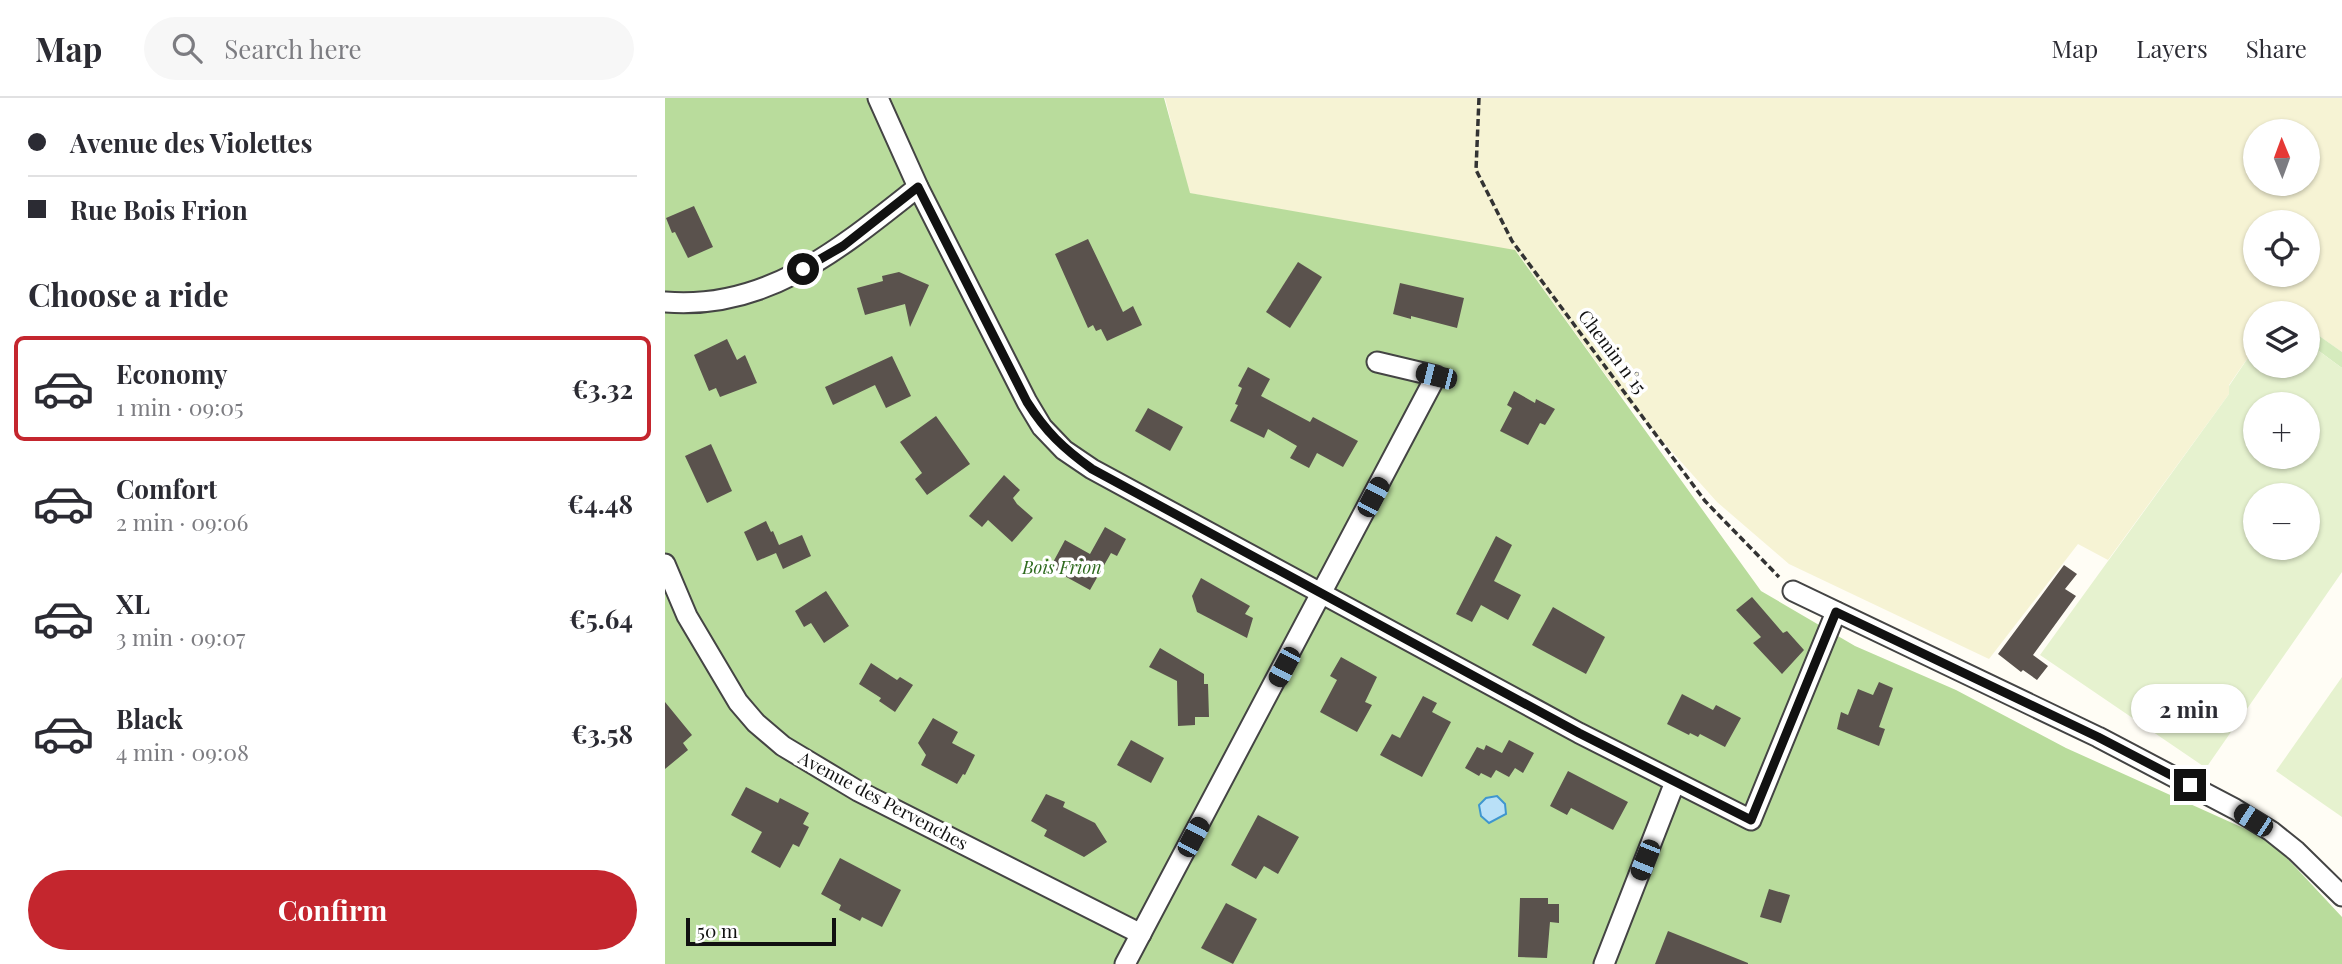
<!DOCTYPE html>
<html lang="en">
<head>
<meta charset="utf-8">
<style>
	body { margin:0; font-family:"Playfair Display",serif; background:#f7f7f7; color:#2b2b33; height:100vh; display:flex; flex-direction:column; font-size:26px; white-space:nowrap }
	* { box-sizing:border-box; margin:0 }
	p { font-size:23px; color:#7c7c81 }
	.icon { flex:none; width:38px; height:38px; fill:none; stroke:currentColor; stroke-width:2; stroke-linecap:round; stroke-linejoin:round }
	.map { position:relative; flex:1; overflow:hidden }
	.drawer { display:flex; flex-direction:column; background:#fff; width:665px }
	.drawer>* { flex:none }
	.banner { display:grid; align-content:center; height:154px; padding:0 28px; background:#fff }
	.needle { width:46px; rotate:359deg }
	.fabs { position:absolute; left:1578px; top:21px; display:grid; gap:14px }
	.fabs a { display:grid; place-items:center; width:77px; height:77px; border-radius:50%; background:#fff; box-shadow:0 2px 5px #0004; font-size:35px }
	.scale { position:absolute; left:21px; bottom:18px; width:150px; box-sizing:border-box; padding-left:7px; border:4px solid #111; border-top:0; font-size:19px; line-height:24px; white-space:nowrap; color:#111; -webkit-text-stroke:5px #fff; paint-order:stroke }
	.end { position:absolute; width:32px; height:32px; margin:-16px; border:9px solid #111; background:#fff; box-shadow:0 0 0 4px #fff }
	.from { border-radius:50% }
	.bubble { position:absolute; height:49px; border-radius:24px; background:#fff; box-shadow:0 2px 5px #0004; font-size:23px; font-weight:700; line-height:49px; text-align:center }
	.car { position:absolute; width:21px; height:42px; margin:-21px -10px; border-radius:9px; box-shadow:0 0 5px 2px #0007; background:linear-gradient(#222 24%,#8ab4d8 0 40%,#222 0 76%,#8ab4d8 0 86%,#222 0) }
	.banner b { display:flex; align-items:center; gap:24px; height:66px; font-size:26px }
	.banner b+b { border-top:2px solid #e1e1e2 }
	.banner i { width:18px; height:18px; background:#2b2b33 }
	ul { padding:0; list-style:none }
	li { display:flex; align-items:center; gap:21px; height:105px; margin:0 14px 10px; padding:0 14px; border:4px solid transparent; border-radius:10px }
	li div { flex:1 }
	li b { display:block; font-size:26px }
	li em { font-style:normal; font-weight:700 }
	li.selected { border-color:#c4262e }
	li>.icon { width:63px; height:63px; stroke-width:1.5 }
	h2 { padding:0 28px; font-size:32px; line-height:84px }
	.cta { display:flex; gap:14px; margin-top:auto; padding:14px 28px }
	.cta a { flex:1; height:80px; border-radius:42px; background:#c4262e; color:#fff; font-size:28px; font-weight:700; line-height:80px; text-align:center }
	header { display:flex; align-items:center; gap:42px; box-sizing:border-box; height:98px; padding:0 35px; background:#fff; border-bottom:2px solid #e1e1e2 }
	header strong { font-size:33px }
	nav { display:flex; gap:38px; margin-inline-start:auto; font-size:24px }
	.search { width:490px; height:63px; background:#f7f7f7; display:flex; align-items:center; gap:18px; box-sizing:border-box; padding:0 24px; border-radius:38px; color:#7c7c81; font-size:26px }
	main { display:flex; flex:1; min-height:0 }
	.map>svg:first-child { display:block }
	.farmland { fill:#f6f3d4; fill-rule:evenodd }
	.green { fill:#d5ebbd }
	.forest { fill:#b9dc9c }
	.pitch { fill:#e6f2cf; fill-rule:evenodd }
	.water { fill:#b9e0f7; stroke:#3f96cf; stroke-width:2 }
	.building { fill:#5a524d }
	.lines { fill:none; stroke-linecap:round; stroke-linejoin:round }
	.minor-casing { stroke:#444; stroke-width:23 }
	.path { stroke:#333; stroke-width:3.5; stroke-dasharray:7 3.5; stroke-linecap:butt }
	.minor { stroke:#fff; stroke-width:19 }
	.route { stroke:#111; stroke-width:9 }
	.labels { text-anchor:middle; stroke-width:7; stroke-linejoin:round; paint-order:stroke }
	.street-label { font-size:18px; fill:#111; stroke:#fff }
	.park-label { font-size:18px; font-style:italic; fill:#2f6b1f; stroke:#fff }
</style>
</head>
<body>
<header>
<strong>Map</strong>
<div class="search"><svg class="icon" aria-label="search" viewBox="0 0 24 24"><circle cx="10" cy="10" r="6"/><path d="M15 15l6 6"/></svg>Search here</div>
<nav><a>Map</a><a>Layers</a><a>Share</a></nav>
</header>
<main>
<section class="drawer">
<div class="banner">
<b><i class="from"></i>Avenue des Violettes</b>
<b><i></i>Rue Bois Frion</b>
</div>
<h2>Choose a ride</h2>
<ul>
<li class="selected"><svg class="icon" aria-label="car" viewBox="0 0 24 24"><path d="M5 17H2v-5l4-1 3-4h7l3 4 3 1v5h-3M9 17h6M6 11h13"/><circle cx="7" cy="17" r="2"/><circle cx="17" cy="17" r="2"/></svg><div><b>Economy</b><p>1 min · 09:05</p></div><em>€3.32</em></li>
<li><svg class="icon" aria-label="car" viewBox="0 0 24 24"><path d="M5 17H2v-5l4-1 3-4h7l3 4 3 1v5h-3M9 17h6M6 11h13"/><circle cx="7" cy="17" r="2"/><circle cx="17" cy="17" r="2"/></svg><div><b>Comfort</b><p>2 min · 09:06</p></div><em>€4.48</em></li>
<li><svg class="icon" aria-label="car" viewBox="0 0 24 24"><path d="M5 17H2v-5l4-1 3-4h7l3 4 3 1v5h-3M9 17h6M6 11h13"/><circle cx="7" cy="17" r="2"/><circle cx="17" cy="17" r="2"/></svg><div><b>XL</b><p>3 min · 09:07</p></div><em>€5.64</em></li>
<li><svg class="icon" aria-label="car" viewBox="0 0 24 24"><path d="M5 17H2v-5l4-1 3-4h7l3 4 3 1v5h-3M9 17h6M6 11h13"/><circle cx="7" cy="17" r="2"/><circle cx="17" cy="17" r="2"/></svg><div><b>Black</b><p>4 min · 09:08</p></div><em>€3.58</em></li>
</ul>
<div class="cta"><a>Confirm</a></div>
</section>
<div class="map">
<svg width="1677" height="866" viewBox="0 0 1677 866">
	<rect width="100%" height="100%" fill="#fffdf5"/>
	<!-- farmland -->
	<path class="farmland" d="M500,0H1677V254L1643,230V215H1622L1618,212L1615,215H1591V248L1564,287V296L1443,462L1413,446L1324,561L1124,466L1052,404L951,291L852,154L524,95ZM1591,33H1643V86H1591ZM1591,124H1643V177H1591Z"/>
	<!-- green -->
	<polygon class="green" points="1643,230 1677,254 1677,270 1643,245"/>
	<!-- forest -->
	<polygon class="forest" points="0,0 499,0 525,95 850,152 1096,493 1190,548 1291,592 1401,650 1605,742 1677,819 1677,866 0,866"/>
	<!-- pitch -->
	<g class="pitch">
		<path d="M1643,245L1677,270V474L1541,670L1375,557L1564,296V288L1591,248V268H1643ZM1591,306H1643V359H1591ZM1591,397H1643V450H1591Z"/>
		<polygon points="1677,579 1677,719 1611,673"/>
	</g>
	<!-- water -->
	<polygon class="water" points="832,698 840,706 841,716 824,725 816,718 814,707 821,700"/>
	<!-- building -->
	<g class="building">
		<polygon points="29,108 48,149 23,160 10,134 7,135 1,120"/>
		<polygon points="423,141 458,214 468,208 477,227 442,243 436,231 431,233 428,227 423,230 390,156"/>
		<polygon points="633,164 657,179 625,230 601,214"/>
		<polygon points="234,174 264,187 245,229 240,206 200,217 192,190 218,183 217,178"/>
		<polygon points="735,185 799,200 792,230 746,218 746,221 728,216"/>
		<polygon points="62,241 72,262 80,257 92,285 55,299 51,290 44,293 29,257"/>
		<polygon points="227,258 246,298 221,310 210,287 168,307 160,289"/>
		<polygon points="583,269 605,281 596,298 645,324 648,319 693,343 678,369 652,355 644,370 625,360 632,348 603,331 599,340 565,323 573,307 570,306 577,290 573,288"/>
		<polygon points="849,293 870,305 871,301 890,311 880,327 875,325 863,347 835,333 847,310 842,307"/>
		<polygon points="483,310 518,329 505,353 470,333"/>
		<polygon points="271,318 305,366 262,397 250,381 257,375 235,344"/>
		<polygon points="46,346 67,393 42,405 20,358"/>
		<polygon points="339,377 355,392 348,400 352,406 368,420 347,444 323,422 317,429 304,418"/>
		<polygon points="101,423 106,434 108,433 114,447 137,437 146,458 118,471 111,455 92,463 79,434"/>
		<polygon points="440,429 461,441 452,458 446,455 425,492 385,470 400,442 425,456"/>
		<polygon points="831,438 847,447 829,483 856,497 843,522 816,507 807,524 791,516"/>
		<polygon points="1399,467 1412,476 1400,491 1411,498 1368,557 1383,568 1372,582 1358,572 1356,574 1333,556"/>
		<polygon points="536,480 585,508 580,516 588,520 582,540 532,514 527,498"/>
		<polygon points="161,493 184,528 159,545 146,525 139,529 130,513"/>
		<polygon points="1087,499 1118,535 1122,533 1139,552 1117,576 1088,545 1096,539 1071,512"/>
		<polygon points="888,509 940,539 921,576 867,547"/>
		<polygon points="495,550 539,576 539,586 543,586 544,619 530,619 530,627 513,628 512,583 484,569"/>
		<polygon points="676,559 712,579 700,604 707,607 692,634 655,614 672,582 665,578"/>
		<polygon points="206,565 232,582 235,579 248,587 230,614 214,603 216,600 194,586"/>
		<polygon points="1214,584 1228,590 1214,629 1220,631 1214,648 1172,631 1176,614 1183,617 1193,591 1208,597"/>
		<polygon points="1017,596 1048,612 1051,607 1076,620 1060,649 1035,636 1033,639 1025,635 1024,637 1002,626"/>
		<polygon points="758,598 772,605 767,614 786,624 757,679 715,657 727,636 735,640"/>
		<polygon points="0,604 27,637 18,645 23,652 0,671"/>
		<polygon points="268,620 293,634 287,645 310,657 300,677 298,676 292,686 256,667 261,657 253,645"/>
		<polygon points="466,642 499,660 486,685 452,667"/>
		<polygon points="844,642 869,655 858,675 850,670 844,679 831,672 826,680 816,675 814,678 800,670 812,649 819,652 821,647 837,655"/>
		<polygon points="903,673 963,704 948,732 906,710 902,717 885,708"/>
		<polygon points="81,689 113,705 115,700 144,715 138,726 144,729 134,749 128,746 115,770 86,754 97,734 66,717"/>
		<polygon points="381,696 400,704 398,709 430,725 442,744 419,759 379,738 382,732 366,723"/>
		<polygon points="593,717 634,739 613,776 599,768 591,781 566,767"/>
		<polygon points="175,760 236,792 217,829 197,819 195,823 174,812 176,807 156,796"/>
		<polygon points="1104,791 1125,797 1116,825 1095,819"/>
		<polygon points="855,800 883,800 883,806 894,806 894,825 885,824 882,860 853,859"/>
		<polygon points="561,805 592,821 568,866 536,850"/>
		<polygon points="1003,833 1083,865 1083,866 990,866"/>
	</g>
	<g class="lines">
		<!-- minor casing -->
		<g class="minor-casing">
			<g id="minor">
				<polyline points="213,0 253,89 362,304 377,329 399,352 427,371 914,635 1086,722 1171,514"/>
				<path d="M0,204C103,213 178,148 253,89"/>
				<polyline points="0,466 22,518 73,604 91,625 118,648 193,693 476,836"/>
				<polyline points="1128,493 1433,639 1570,711 1606,733 1631,753 1677,798"/>
				<polyline points="460,866 771,278 712,264"/>
				<polyline points="939,866 1010,684"/>
			</g>
		</g>
		<!-- path -->
		<polyline class="path" points="814,0 811,72 847,143 1040,403 1114,479"/>
		<!-- minor -->
		<use href="#minor" class="minor"/>
	</g>
	<g class="lines">
		<!-- route -->
		<path class="route" d="M138,171L178,148L253,89L362,304C381,334 398,350 427,371L914,635L1086,722L1171,514L1433,639L1525,687"/>
	</g>
	<g class="labels">
		<!-- street labels -->
		<g class="street-label">
			<text transform="translate(947 254) rotate(53)" y="6">Chemin n°15</text>
			<text transform="translate(218 703) rotate(28)" y="6">Avenue des Pervenches</text>
		</g>
		<!-- park labels -->
		<g class="park-label">
			<text x="397" y="476">Bois Frion</text>
		</g>
	</g>
</svg>
<div class="fabs">
<a><svg class="needle" viewBox="-14 -14 28 28"><path d="M0-13l5 13h-10z" fill="#e53935"/><path d="M0 13l5-13h-10z" fill="#7c7c81"/></svg></a>
<a><svg class="icon" aria-label="locate" viewBox="0 0 24 24"><circle cx="12" cy="12" r="6"/><path d="M12 2v4M12 18v4M2 12h4M18 12h4"/></svg></a>
<a><svg class="icon" aria-label="layers" viewBox="0 0 24 24"><path d="M12 4l9 5-9 5-9-5zM3 14l9 5 9-5"/></svg></a>
<a>+</a>
<a>−</a>
</div>
<div class="scale">50 m</div>
<i class="end from" style="left:138px;top:171px"></i>
<i class="end" style="left:1525px;top:687px"></i>
<div class="bubble" style="left:1466px;top:586px;width:116px">2 min</div>
<i class="car" style="left:771px;top:278px;rotate:284deg"></i>
<i class="car" style="left:708px;top:399px;rotate:28deg"></i>
<i class="car" style="left:619px;top:569px;rotate:208deg"></i>
<i class="car" style="left:1588px;top:722px;rotate:303deg"></i>
<i class="car" style="left:528px;top:739px;rotate:28deg"></i>
<i class="car" style="left:980px;top:762px;rotate:202deg"></i>
</div>
</main>
</body>
</html>
